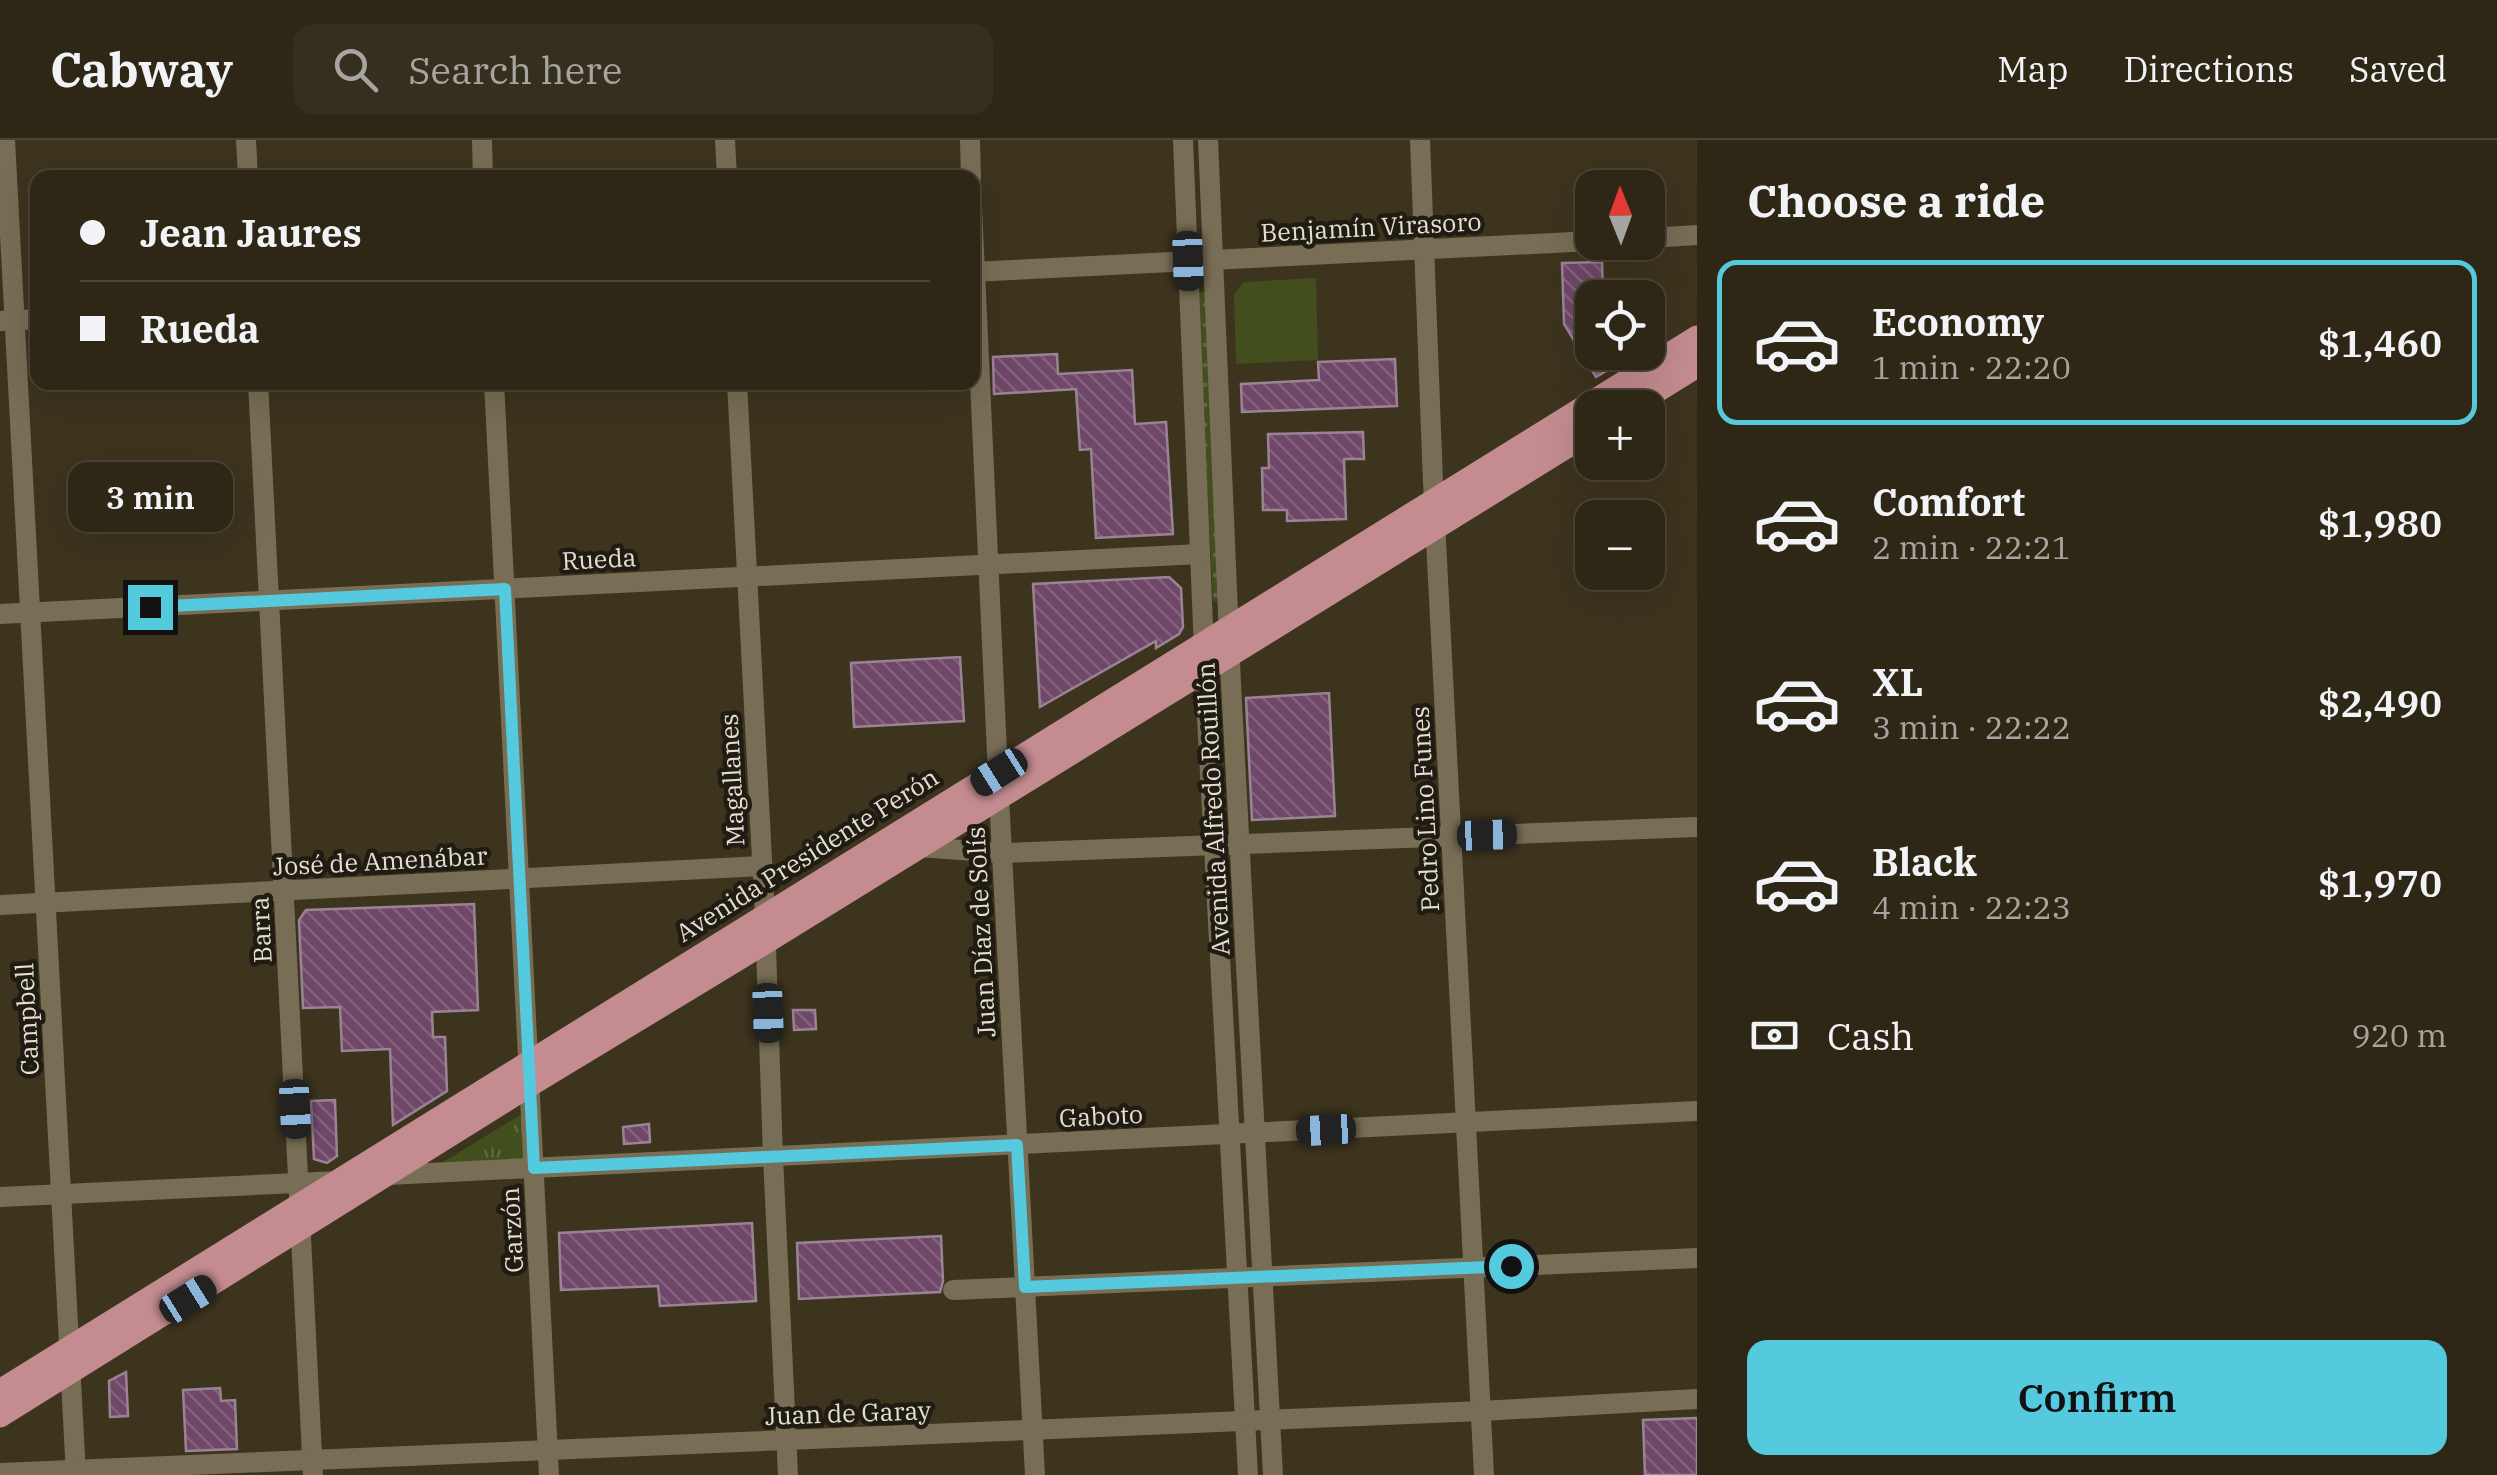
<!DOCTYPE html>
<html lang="en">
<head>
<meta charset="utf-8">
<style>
	body { margin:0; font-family:"IBM Plex Serif",serif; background:#362f1f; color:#f1f3f6; height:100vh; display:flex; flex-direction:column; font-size:38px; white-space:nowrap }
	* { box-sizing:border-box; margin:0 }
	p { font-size:32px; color:#a7a5a1 }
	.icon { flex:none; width:55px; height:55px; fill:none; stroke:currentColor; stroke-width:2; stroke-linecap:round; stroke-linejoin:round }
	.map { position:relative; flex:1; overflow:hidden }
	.details { display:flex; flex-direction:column; background:#2e2716; width:800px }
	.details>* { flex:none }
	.banner { position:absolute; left:30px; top:30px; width:950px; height:220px; border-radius:20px; box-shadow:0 10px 40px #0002,0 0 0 2px #494435; display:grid; align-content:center; height:220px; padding:0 50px; background:#2e2716 }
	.needle { width:65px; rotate:359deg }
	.buttons { position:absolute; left:1575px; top:30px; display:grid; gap:20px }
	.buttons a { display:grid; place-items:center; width:90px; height:90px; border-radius:20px; background:#2e2716; box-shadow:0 10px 40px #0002,0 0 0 2px #494435; font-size:50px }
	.end { position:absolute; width:45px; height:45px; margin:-22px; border:12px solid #55cadf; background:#111; box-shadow:0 0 0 5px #111 }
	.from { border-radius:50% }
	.bubble { position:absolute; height:70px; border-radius:20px; background:#2e2716; box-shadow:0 10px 40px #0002,0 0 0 2px #494435; font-size:32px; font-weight:600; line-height:70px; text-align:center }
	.car { position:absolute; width:30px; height:60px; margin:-30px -15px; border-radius:12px; box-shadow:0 0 8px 2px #0007; background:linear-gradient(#222 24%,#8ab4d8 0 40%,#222 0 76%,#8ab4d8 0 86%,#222 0) }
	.banner b { display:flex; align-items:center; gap:35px; height:95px; font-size:38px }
	.banner b+b { border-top:2px solid #494435 }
	.banner i { width:25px; height:25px; background:#f1f3f6 }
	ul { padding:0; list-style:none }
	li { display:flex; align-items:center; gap:30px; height:165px; margin:0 20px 15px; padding:0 30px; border:5px solid transparent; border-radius:20px }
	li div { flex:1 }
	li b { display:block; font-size:38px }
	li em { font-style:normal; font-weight:600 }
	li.selected { border-color:#55cadf }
	li>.icon { width:90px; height:90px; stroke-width:1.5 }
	h2 { padding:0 50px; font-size:45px; line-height:120px }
	.pay { display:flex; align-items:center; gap:25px; height:110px; padding:0 50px; font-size:38px }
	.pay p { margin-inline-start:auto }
	.cta { display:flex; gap:20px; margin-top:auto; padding:20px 50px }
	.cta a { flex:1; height:115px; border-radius:20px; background:#55cadf; color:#111; font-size:40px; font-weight:600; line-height:115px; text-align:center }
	header { display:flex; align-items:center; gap:60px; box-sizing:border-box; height:140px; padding:0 50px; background:#2e2716; border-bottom:2px solid #494435 }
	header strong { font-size:48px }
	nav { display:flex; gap:55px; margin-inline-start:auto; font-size:35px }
	.search { width:700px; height:90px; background:#362f1f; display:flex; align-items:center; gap:25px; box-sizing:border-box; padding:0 35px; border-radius:20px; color:#a7a5a1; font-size:38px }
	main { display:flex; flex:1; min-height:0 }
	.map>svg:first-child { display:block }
	.grass { fill:url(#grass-dots) }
	.park { fill:url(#park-tufts) }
	.pitch { fill:#434e1e }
	.building { fill:url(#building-back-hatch); stroke:#9a8395; stroke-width:2.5 }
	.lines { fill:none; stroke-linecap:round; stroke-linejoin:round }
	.minor { stroke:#786e56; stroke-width:20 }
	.major { stroke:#c48c91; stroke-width:25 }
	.route { stroke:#55cadf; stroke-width:12 }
	.labels { text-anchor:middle; stroke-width:9; stroke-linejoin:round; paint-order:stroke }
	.street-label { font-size:25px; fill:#e5dfd2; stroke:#201c13 }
</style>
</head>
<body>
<header>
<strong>Cabway</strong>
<div class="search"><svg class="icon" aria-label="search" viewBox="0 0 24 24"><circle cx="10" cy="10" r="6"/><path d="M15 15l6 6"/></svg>Search here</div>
<nav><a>Map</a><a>Directions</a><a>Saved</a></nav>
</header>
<main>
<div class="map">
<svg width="1697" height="1335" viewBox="0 0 1697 1335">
	<defs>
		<pattern id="grass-dots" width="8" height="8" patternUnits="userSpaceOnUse" patternTransform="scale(2.5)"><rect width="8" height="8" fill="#434e1e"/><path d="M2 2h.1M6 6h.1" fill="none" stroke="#5e673e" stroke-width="1.8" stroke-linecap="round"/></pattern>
		<pattern id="park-tufts" width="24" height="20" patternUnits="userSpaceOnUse" patternTransform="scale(2.5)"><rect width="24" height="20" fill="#434e1e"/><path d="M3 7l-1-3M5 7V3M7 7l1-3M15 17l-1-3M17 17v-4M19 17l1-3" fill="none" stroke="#5e673e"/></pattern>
		<pattern id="building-back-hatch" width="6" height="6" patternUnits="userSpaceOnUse" patternTransform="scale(2.5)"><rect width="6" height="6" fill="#6f4768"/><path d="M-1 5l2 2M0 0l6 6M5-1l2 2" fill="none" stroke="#83617d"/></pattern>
	</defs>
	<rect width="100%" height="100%" fill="#3d341e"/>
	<!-- grass -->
	<polygon class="grass" points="1197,152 1207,152 1222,461 1213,461"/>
	<!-- park -->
	<polygon class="park" points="522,974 527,1023 444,1024 445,1021"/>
	<!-- pitch -->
	<polygon class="pitch" points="1316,138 1318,220 1236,224 1234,154 1244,142"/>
	<!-- building -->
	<g class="building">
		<polygon points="1602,122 1603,158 1592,158 1592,212 1638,212 1596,237 1564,184 1562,123"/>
		<polygon points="1057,214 1058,234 1132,230 1135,284 1166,282 1173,394 1096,398 1091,309 1080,310 1076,249 994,254 993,217"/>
		<polygon points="1395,219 1397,266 1242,272 1241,244 1319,240 1318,222"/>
		<polygon points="1363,292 1364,319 1344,319 1346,379 1287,381 1287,370 1263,370 1262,328 1269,328 1268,294"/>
		<polygon points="1169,437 1181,448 1183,487 1179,494 1156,508 1156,501 1040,567 1033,444"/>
		<polygon points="960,517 964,581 854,587 851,523"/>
		<polygon points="1329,553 1335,676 1252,680 1246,558"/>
		<polygon points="474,764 478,870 432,872 433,897 445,897 447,951 393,985 390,909 342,911 340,867 303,868 299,780 306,770"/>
		<polygon points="793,870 815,870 816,889 794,890"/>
		<polygon points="335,960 337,1016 327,1023 314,1019 311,961"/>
		<polygon points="649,984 650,1002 624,1004 623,987"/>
		<polygon points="752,1083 756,1161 660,1166 658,1146 561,1150 559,1093"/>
		<polygon points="941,1096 943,1141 940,1152 799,1159 797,1103"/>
		<polygon points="126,1232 128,1276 110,1277 109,1241"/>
		<polygon points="220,1248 221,1261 235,1260 237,1309 186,1311 183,1250"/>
		<polygon points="1697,1278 1697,1335 1645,1335 1643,1280"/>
	</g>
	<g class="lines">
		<!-- minor -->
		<g class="minor">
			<polyline points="5,0 76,1335"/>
			<polyline points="246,0 248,38"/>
			<polyline points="482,0 483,38"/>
			<polyline points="725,0 727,38"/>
			<polyline points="970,0 971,38"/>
			<polyline points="1183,0 1206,559 1248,1335"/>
			<polyline points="1208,0 1231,544 1273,1335"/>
			<polyline points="1420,0 1433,342 1484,1335"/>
			<polyline points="972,67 999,657 1035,1335"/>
			<polyline points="1648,98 1697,95"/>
			<polyline points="972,132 1592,101"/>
			<polyline points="0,181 38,179"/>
			<polyline points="258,242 313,1335"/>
			<polyline points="494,242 549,1335"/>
			<polyline points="737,242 765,777 773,1017 788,1335"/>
			<polyline points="0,474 1200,414"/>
			<polyline points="919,707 1002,713 1697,687"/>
			<polyline points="0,765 762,726"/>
			<polyline points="388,1035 1697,971"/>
			<polyline points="0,1057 339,1041"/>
			<polyline points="953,1150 1697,1118"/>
			<polyline points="0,1333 1481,1271 1697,1259"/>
		</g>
		<!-- major -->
		<g class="major">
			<polyline points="1628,268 1697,225"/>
			<polyline points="0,1252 1697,198"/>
			<polyline points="0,1275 530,944 766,801 1592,290"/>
		</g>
	</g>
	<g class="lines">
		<!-- route -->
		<polyline class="route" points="150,467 505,449 534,1028 1017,1005 1025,1147 1511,1126"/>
	</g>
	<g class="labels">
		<!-- street labels -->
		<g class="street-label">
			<text transform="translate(1371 87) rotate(-3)" y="9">Benjamín Virasoro</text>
			<text transform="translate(599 419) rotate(-3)" y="9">Rueda</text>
			<text transform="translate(732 640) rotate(-93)" y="9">Magallanes</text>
			<text transform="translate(1213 669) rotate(-93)" y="9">Avenida Alfredo Rouillón</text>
			<text transform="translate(1425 669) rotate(-93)" y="9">Pedro Lino Funes</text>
			<text transform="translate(807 715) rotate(-32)" y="9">Avenida Presidente Perón</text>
			<text transform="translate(380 721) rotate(-3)" y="9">José de Amenábar</text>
			<text transform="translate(261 790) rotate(-93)" y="9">Barra</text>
			<text transform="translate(981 792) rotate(-93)" y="9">Juan Díaz de Solís</text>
			<text transform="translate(27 879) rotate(-93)" y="9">Campbell</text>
			<text transform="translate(1101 976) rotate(-3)" y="9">Gaboto</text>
			<text transform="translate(512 1090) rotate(-93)" y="9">Garzón</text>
			<text transform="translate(848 1273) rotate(-2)" y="9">Juan de Garay</text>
		</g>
	</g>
</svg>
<div class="buttons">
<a><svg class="needle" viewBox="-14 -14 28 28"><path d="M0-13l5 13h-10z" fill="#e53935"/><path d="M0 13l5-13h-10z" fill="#a7a5a1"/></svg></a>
<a><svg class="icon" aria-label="locate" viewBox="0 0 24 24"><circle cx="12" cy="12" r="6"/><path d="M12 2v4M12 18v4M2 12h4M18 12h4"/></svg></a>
<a>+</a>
<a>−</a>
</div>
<i class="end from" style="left:1511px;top:1126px"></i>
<i class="end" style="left:150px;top:467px"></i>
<div class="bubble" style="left:68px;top:322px;width:165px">3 min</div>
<i class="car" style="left:1188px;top:121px;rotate:178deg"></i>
<i class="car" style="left:999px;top:632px;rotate:238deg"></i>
<i class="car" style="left:1487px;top:695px;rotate:88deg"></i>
<i class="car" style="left:768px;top:873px;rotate:178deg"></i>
<i class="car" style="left:295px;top:969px;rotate:177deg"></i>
<i class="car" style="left:1326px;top:990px;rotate:267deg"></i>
<i class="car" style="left:188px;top:1159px;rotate:58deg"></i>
<div class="banner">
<b><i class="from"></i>Jean Jaures</b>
<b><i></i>Rueda</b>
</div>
</div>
<section class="details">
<h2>Choose a ride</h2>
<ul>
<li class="selected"><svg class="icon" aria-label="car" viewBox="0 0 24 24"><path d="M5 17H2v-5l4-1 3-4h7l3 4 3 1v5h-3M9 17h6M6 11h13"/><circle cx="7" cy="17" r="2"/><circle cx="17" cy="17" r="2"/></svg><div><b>Economy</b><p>1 min · 22:20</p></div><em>$1,460</em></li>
<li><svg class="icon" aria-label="car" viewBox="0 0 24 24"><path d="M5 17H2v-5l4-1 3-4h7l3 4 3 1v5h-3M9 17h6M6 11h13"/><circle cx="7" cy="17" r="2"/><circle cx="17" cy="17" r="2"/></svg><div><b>Comfort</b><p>2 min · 22:21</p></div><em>$1,980</em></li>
<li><svg class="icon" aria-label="car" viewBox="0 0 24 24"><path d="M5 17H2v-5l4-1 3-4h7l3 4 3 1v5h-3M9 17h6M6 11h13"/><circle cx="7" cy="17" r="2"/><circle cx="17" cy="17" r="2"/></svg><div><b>XL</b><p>3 min · 22:22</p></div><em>$2,490</em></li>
<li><svg class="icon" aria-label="car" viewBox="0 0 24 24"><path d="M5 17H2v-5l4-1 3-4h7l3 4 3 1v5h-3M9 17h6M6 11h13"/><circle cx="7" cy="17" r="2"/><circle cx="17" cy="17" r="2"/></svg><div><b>Black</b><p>4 min · 22:23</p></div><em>$1,970</em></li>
</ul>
<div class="pay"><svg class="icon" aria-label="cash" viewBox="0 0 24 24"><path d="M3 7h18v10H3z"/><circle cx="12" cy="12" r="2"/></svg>Cash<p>920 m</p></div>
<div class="cta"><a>Confirm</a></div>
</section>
</main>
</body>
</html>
